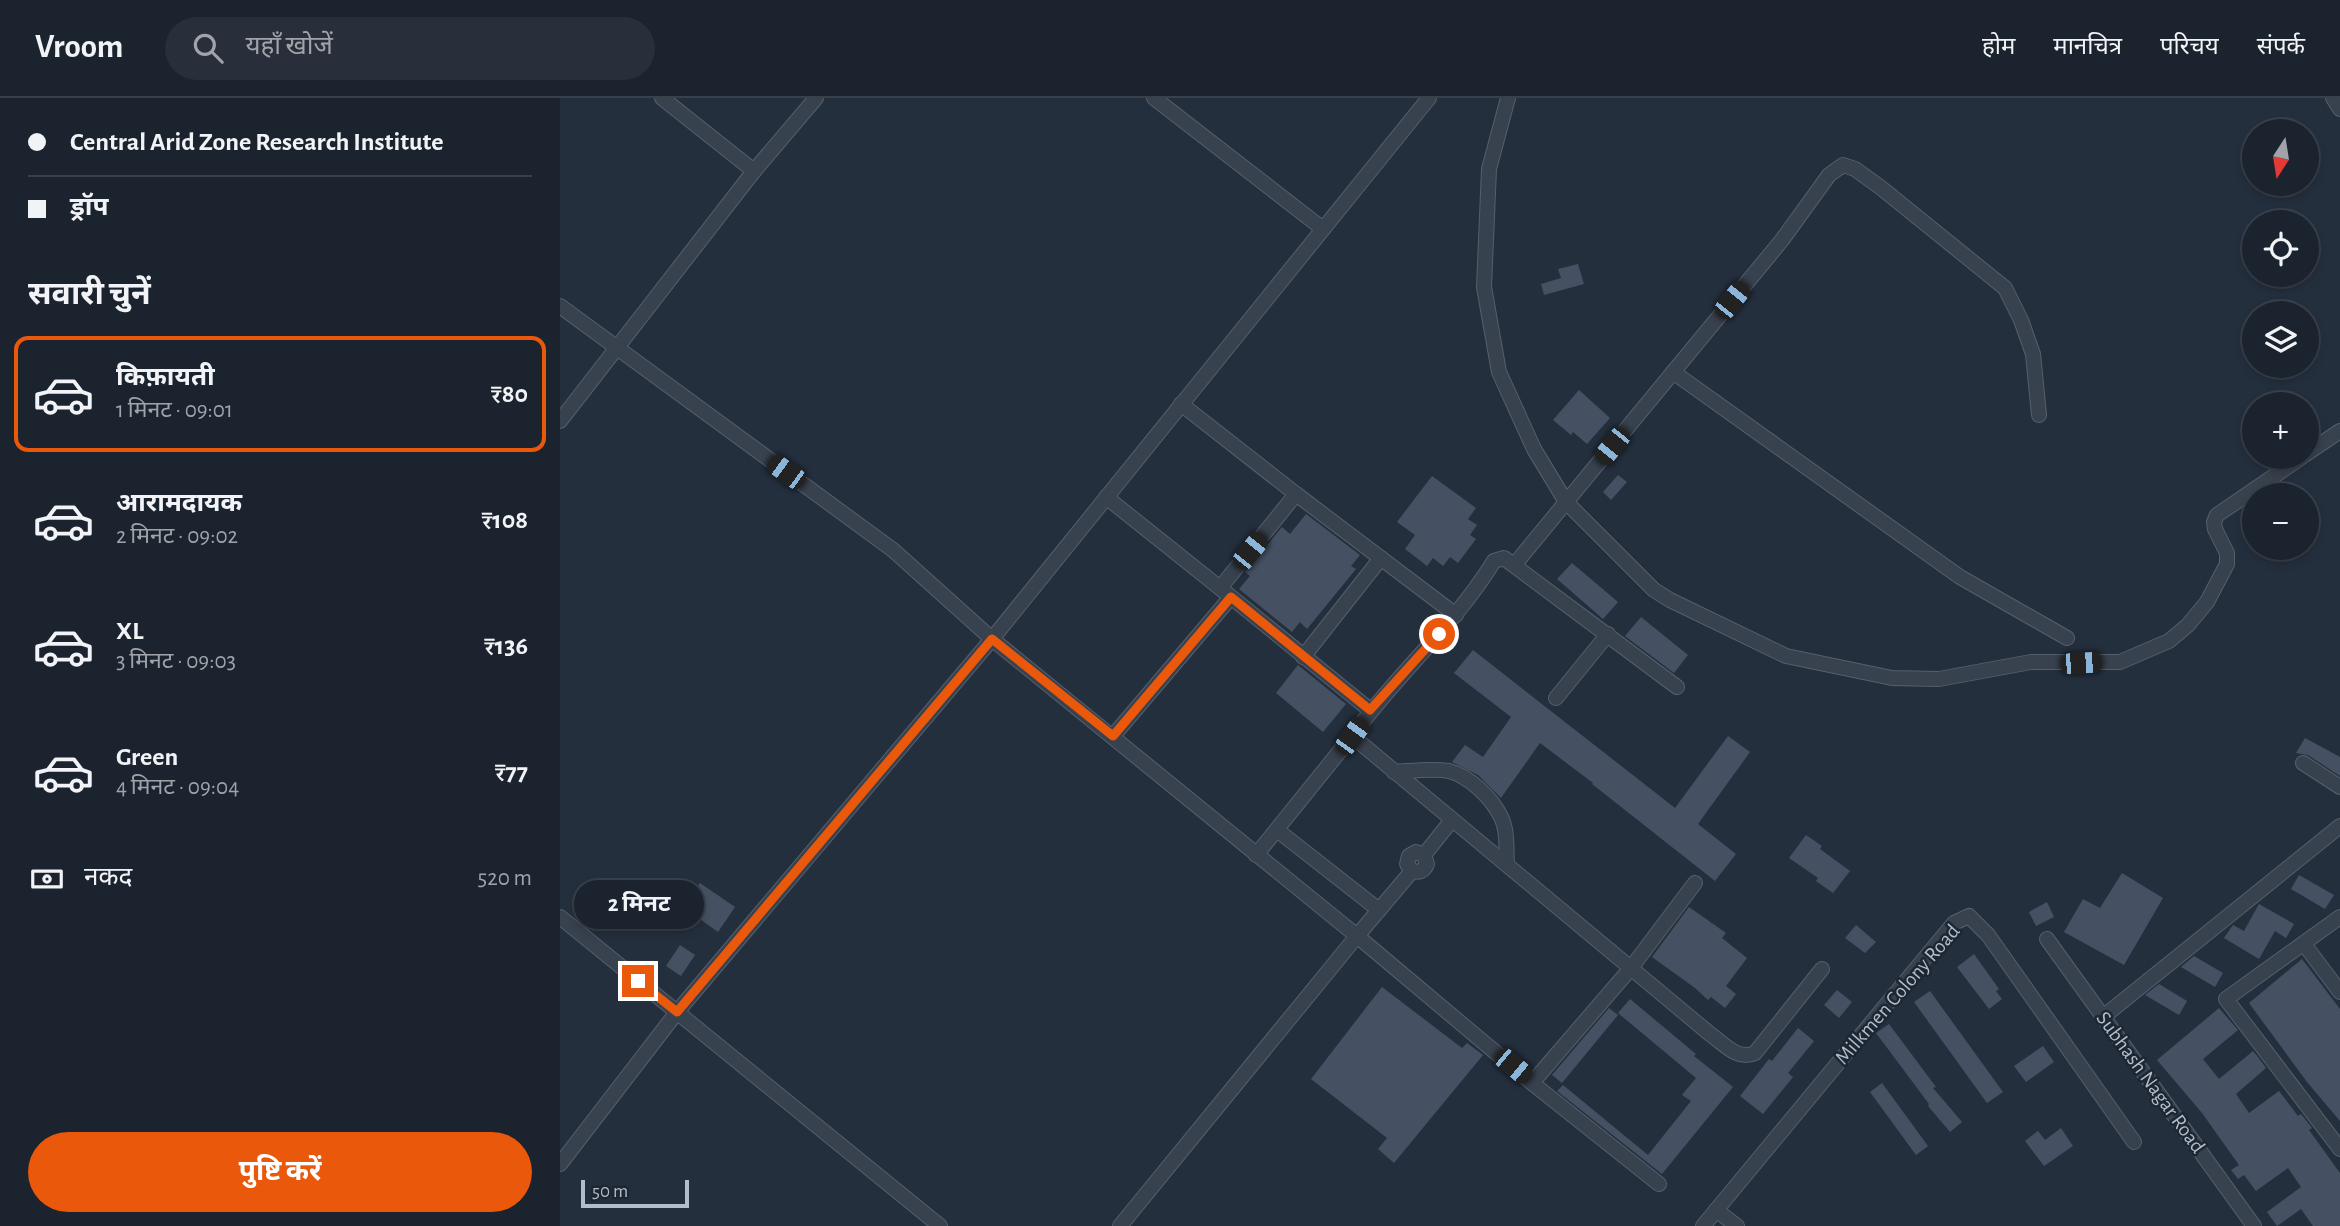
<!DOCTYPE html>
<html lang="hi">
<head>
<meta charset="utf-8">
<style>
	body { margin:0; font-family:"Alegreya Sans","Noto Sans Devanagari",sans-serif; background:#282f3a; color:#f1f3f6; height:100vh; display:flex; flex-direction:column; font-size:26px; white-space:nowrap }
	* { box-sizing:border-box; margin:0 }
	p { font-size:23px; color:#a0a4aa }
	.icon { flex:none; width:38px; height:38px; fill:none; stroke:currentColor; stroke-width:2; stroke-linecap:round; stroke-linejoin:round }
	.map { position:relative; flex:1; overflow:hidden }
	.sheet { display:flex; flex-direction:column; background:#1b232e; width:560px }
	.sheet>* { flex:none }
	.top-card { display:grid; align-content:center; height:154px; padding:0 28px; background:#1b232e }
	.needle { width:46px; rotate:192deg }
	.controls { position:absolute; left:1682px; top:21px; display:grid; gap:14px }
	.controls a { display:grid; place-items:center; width:77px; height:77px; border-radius:50%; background:#1b232e; box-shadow:0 4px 10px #0003,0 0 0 2px #39404a; font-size:35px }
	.scale { position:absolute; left:21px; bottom:18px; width:108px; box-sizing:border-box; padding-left:7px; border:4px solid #b4bcc9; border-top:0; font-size:19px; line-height:24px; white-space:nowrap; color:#b4bcc9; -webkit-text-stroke:5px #1d2633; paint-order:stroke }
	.end { position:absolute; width:32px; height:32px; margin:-16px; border:9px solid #ea580c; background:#fff; box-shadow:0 0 0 4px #fff }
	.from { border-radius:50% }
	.bubble { position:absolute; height:49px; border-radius:24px; background:#1b232e; box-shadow:0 4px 10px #0003,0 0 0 2px #39404a; font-size:23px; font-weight:700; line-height:49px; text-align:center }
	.car { position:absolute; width:21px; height:42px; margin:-21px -10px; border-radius:9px; box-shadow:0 0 5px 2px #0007; background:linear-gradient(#222 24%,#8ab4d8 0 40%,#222 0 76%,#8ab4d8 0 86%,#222 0) }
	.top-card b { display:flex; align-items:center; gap:24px; height:66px; font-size:26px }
	.top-card b+b { border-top:2px solid #39404a }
	.top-card i { width:18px; height:18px; background:#f1f3f6 }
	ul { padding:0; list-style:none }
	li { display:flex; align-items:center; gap:21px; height:116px; margin:0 14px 10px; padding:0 14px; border:4px solid transparent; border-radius:14px }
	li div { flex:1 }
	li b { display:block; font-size:26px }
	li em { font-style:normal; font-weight:700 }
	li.selected { border-color:#ea580c }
	li>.icon { width:63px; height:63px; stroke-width:1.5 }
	h2 { padding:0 28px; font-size:32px; line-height:84px }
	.pay { display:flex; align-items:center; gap:18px; height:77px; padding:0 28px; font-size:26px }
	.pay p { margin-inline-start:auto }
	.cta { display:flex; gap:14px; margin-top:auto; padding:14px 28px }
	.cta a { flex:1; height:80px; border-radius:42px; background:#ea580c; color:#fff; font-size:28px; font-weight:700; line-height:80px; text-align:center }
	header { display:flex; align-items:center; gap:42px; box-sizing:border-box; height:98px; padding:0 35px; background:#1b232e; border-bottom:2px solid #39404a }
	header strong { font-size:33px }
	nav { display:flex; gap:38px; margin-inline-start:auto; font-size:24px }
	.search { width:490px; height:63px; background:#282f3a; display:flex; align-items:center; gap:18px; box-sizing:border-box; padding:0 24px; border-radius:38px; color:#a0a4aa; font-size:26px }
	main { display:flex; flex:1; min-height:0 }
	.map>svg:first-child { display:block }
	.building { fill:#455162 }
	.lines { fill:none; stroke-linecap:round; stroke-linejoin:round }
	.minor-casing { stroke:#565f6c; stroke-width:16 }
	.minor { stroke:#38414e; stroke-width:14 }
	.route { stroke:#ea580c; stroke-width:9 }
	.labels { text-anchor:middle; stroke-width:5; stroke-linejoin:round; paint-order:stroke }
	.street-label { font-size:21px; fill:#b4bcc9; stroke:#1d2633 }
</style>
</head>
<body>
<header>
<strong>Vroom</strong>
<div class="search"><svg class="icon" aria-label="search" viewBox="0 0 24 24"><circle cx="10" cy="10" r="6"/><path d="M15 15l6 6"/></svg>यहाँ खोजें</div>
<nav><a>होम</a><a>मानचित्र</a><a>परिचय</a><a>संपर्क</a></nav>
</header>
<main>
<section class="sheet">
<div class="top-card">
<b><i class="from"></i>Central Arid Zone Research Institute</b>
<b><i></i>ड्रॉप</b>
</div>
<h2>सवारी चुनें</h2>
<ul>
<li class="selected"><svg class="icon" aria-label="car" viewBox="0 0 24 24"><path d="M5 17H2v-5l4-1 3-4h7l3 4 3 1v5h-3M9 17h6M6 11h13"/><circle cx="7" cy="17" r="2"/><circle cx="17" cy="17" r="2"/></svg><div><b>किफ़ायती</b><p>1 मिनट · 09:01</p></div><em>₹80</em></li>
<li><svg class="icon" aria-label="car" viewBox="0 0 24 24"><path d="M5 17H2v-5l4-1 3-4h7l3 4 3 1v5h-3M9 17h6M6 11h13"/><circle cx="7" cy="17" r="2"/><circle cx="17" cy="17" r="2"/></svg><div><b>आरामदायक</b><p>2 मिनट · 09:02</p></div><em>₹108</em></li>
<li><svg class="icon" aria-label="car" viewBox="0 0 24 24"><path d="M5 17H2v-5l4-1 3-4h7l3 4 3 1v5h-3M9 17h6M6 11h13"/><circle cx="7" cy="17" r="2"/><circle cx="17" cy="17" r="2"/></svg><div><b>XL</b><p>3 मिनट · 09:03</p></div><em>₹136</em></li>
<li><svg class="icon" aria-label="car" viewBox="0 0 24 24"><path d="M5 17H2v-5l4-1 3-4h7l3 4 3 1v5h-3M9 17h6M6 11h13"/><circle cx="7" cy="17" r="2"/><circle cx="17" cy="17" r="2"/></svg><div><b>Green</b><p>4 मिनट · 09:04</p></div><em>₹77</em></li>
</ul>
<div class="pay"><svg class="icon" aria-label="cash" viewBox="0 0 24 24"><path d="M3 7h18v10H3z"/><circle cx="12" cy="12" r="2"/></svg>नकद<p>520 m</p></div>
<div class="cta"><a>पुष्टि करें</a></div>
</section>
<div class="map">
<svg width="1780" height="1128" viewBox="0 0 1780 1128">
	<rect width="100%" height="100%" fill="#242f3e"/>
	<!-- building -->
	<g class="building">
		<polygon points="1018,166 1024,186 984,197 981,186 1001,180 998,171"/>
		<polygon points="1019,292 1050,320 1027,346 1013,334 1011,337 993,322"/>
		<polygon points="1058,377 1067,384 1051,402 1043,394"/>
		<polygon points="872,378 916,410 908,421 917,427 910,437 916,441 898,465 890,459 883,468 873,460 867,468 845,451 855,437 837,424"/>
		<polygon points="746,416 800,457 791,468 796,471 747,531 740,524 732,534 679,491 690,478 685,474 722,429 730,436"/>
		<polygon points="1012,465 1058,504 1043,521 997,481"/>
		<polygon points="1081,519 1128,557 1114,575 1065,538"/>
		<polygon points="913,552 1115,710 1168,638 1190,654 1138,726 1176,756 1155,783 1032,686 1033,685 980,645 941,700 918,677 892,664 905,647 923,659 951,619 894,575"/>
		<polygon points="738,567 786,606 763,634 716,595"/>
		<polygon points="1745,640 1780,659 1780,678 1748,657 1736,655"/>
		<polygon points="1246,737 1262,748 1260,751 1290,773 1273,795 1256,783 1258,780 1229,760"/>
		<polygon points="1562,775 1603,800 1564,867 1504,834 1523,801 1540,810"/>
		<polygon points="1739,777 1774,797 1765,811 1731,791"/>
		<polygon points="140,785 175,809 158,834 123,809"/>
		<polygon points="1487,804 1494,819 1476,828 1469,814"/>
		<polygon points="1699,806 1734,826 1726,840 1715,833 1699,861 1664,840 1673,827 1684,833"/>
		<polygon points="1129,809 1166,835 1162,840 1187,860 1166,888 1176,896 1165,910 1151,899 1148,902 1135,890 1092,859"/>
		<polygon points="1296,827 1316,844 1305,855 1285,840"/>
		<polygon points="120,847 135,857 121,878 106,868"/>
		<polygon points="1414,856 1439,891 1436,893 1442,901 1429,911 1397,869"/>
		<polygon points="1634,858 1663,875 1655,889 1621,869"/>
		<polygon points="1742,861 1780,911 1780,1023 1747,984 1689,905"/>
		<polygon points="1599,886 1627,903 1619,917 1585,897"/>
		<polygon points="822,889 902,950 907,945 923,957 834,1065 818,1051 827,1040 751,981"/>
		<polygon points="1277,892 1292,904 1279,920 1264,907"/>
		<polygon points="1370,893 1443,994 1427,1005 1354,904"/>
		<polygon points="1070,901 1136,956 1134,958 1173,989 1102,1076 997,993 1003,987 1088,1057 1131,1003 1122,997 1136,980 1058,915"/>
		<polygon points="1049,910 1058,917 1002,985 992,977"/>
		<polygon points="1659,910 1678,932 1643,961 1659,981 1693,953 1698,959 1706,970 1676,996 1689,1015 1719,993 1738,1018 1741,1016 1752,1030 1749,1032 1780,1075 1780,1128 1753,1128 1741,1111 1717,1128 1707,1114 1741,1089 1728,1070 1696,1093 1684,1077 1678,1081 1671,1072 1679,1067 1642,1015 1597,962"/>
		<polygon points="1329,926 1376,989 1373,990 1402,1024 1390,1034 1368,1008 1369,1006 1316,935"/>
		<polygon points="1238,930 1254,943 1228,975 1233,979 1203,1016 1180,998 1209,961 1212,963"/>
		<polygon points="1483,948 1494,964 1466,984 1454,968"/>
		<polygon points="1322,985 1368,1048 1356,1057 1310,994"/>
		<polygon points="1501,1030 1513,1048 1484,1068 1465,1043 1478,1033 1485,1042"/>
	</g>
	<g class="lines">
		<!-- minor casing -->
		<g class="minor-casing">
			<g id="minor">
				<polyline points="102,0 194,73"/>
				<polyline points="594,0 763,131"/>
				<polyline points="948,0 929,71 924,189 939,274 974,351 1006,404 1094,492 1110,502 1226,558 1332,580 1379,581 1471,564 1560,564 1609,543 1628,527 1647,504 1667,466 1667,455 1655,431 1654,424 1657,417 1742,359"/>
				<polyline points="1773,0 1780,11"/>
				<polyline points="0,208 333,452 432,541 797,838 852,773"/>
				<polyline points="1113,274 1400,479 1507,540"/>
				<polyline points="621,306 736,396 660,490 810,612"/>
				<polyline points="0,323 194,73 256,0"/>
				<polyline points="1746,356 1780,333"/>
				<polyline points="736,396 896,517"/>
				<polyline points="546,399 660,490"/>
				<polyline points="955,466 1222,142 1269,77 1283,67 1295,71 1320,89 1445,190 1461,222 1473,256 1479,317"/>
				<polyline points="743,559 821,460"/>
				<polyline points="996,600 1048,536"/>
				<polyline points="553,638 671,499"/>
				<path d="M792,638C836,577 894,528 934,463L944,460L1117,589"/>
				<polyline points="1743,665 1780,689"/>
				<path d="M834,674C852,673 871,670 889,673C909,678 932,700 941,719C948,733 946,752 947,767"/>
				<polyline points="717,732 819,812"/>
				<path d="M696,757L792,638L1150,936C1164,946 1178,963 1195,955L1262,871"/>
				<polyline points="864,757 892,722"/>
				<polyline points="852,773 847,766 849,758 856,754 864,757"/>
				<path d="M852,773C859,775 864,773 867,766L864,757"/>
				<polyline points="0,819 380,1128"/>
				<polyline points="1780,819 1666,901 1780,1051"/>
				<polyline points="1487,841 1694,1128"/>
				<polyline points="1744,846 1780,894"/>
				<polyline points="1543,919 1780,728"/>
				<polyline points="972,985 1071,870 1135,785"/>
				<polyline points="0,1066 117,914 432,541 869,0"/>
				<polyline points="1156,1112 1177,1128"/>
				<polyline points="560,1128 797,838 972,985 1099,1086"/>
				<polyline points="1143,1128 1394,825 1409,818 1428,837 1574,1044"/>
			</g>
		</g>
		<!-- minor -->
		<use href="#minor" class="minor"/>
	</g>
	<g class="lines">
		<!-- route -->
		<polyline class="route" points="78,883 117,914 432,541 553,638 671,499 810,612 879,536"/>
	</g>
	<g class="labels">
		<!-- street labels -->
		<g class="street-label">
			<text transform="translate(1337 896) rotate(-49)" y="7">Milkmen Colony Road</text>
			<text transform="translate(1591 984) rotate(54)" y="7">Subhash Nagar Road</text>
		</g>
	</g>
</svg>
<div class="controls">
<a><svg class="needle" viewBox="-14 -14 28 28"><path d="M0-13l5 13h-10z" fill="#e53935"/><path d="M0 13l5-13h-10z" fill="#a0a4aa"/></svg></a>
<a><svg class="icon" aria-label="locate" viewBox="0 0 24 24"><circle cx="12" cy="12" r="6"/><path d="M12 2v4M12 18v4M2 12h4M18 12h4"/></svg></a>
<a><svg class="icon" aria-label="layers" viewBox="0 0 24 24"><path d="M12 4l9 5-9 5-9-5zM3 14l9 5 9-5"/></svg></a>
<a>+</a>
<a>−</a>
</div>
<div class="scale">50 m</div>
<i class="end from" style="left:879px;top:536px"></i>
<i class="end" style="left:78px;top:883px"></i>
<div class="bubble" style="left:14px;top:782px;width:130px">2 मिनट</div>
<i class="car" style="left:1172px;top:202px;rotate:39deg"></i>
<i class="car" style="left:1052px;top:348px;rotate:219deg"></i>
<i class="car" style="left:226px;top:374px;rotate:306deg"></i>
<i class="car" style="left:690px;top:453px;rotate:39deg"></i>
<i class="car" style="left:1521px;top:565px;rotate:87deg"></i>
<i class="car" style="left:792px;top:638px;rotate:36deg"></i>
<i class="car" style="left:953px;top:968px;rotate:130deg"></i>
</div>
</main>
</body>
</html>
